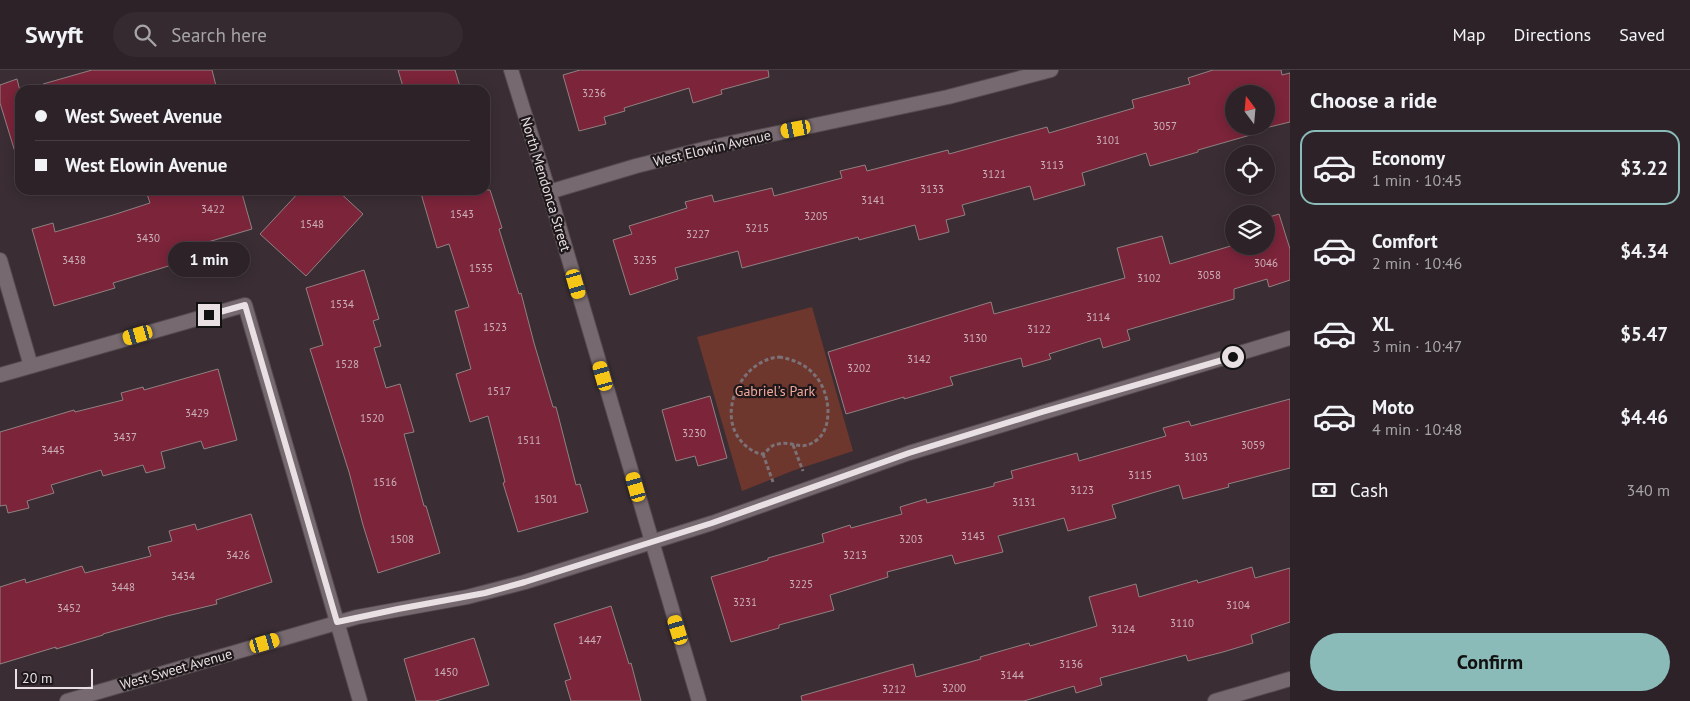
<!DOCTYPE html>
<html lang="en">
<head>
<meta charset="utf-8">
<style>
	body { margin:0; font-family:"PT Sans",sans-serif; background:#342a2f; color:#f1f3f6; height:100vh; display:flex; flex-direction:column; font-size:19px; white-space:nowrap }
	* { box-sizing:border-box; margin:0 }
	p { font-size:16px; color:#a6a4a7 }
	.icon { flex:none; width:28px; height:28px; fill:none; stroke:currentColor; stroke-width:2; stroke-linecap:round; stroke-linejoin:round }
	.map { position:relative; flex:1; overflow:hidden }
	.panel { display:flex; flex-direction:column; background:#2c2227; width:400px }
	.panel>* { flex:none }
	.banner { position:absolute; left:15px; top:15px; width:475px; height:110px; border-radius:15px; box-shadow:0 2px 12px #0003,0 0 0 1px #483f44; display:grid; align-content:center; height:110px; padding:0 20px; background:#2c2227 }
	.needle { width:32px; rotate:344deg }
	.controls { position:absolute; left:1225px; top:15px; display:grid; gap:10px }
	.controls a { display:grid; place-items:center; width:50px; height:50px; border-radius:50%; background:#2c2227; box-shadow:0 2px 12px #0003,0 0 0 1px #483f44; font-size:25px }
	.scale { position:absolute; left:15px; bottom:12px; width:78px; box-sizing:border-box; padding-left:5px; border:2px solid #e8e0e3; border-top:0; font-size:14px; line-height:18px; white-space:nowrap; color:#e8e0e3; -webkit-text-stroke:4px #1e181b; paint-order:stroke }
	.end { position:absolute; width:22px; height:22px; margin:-11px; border:6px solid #e8e0e3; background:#111; box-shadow:0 0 0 2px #111 }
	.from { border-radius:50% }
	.bubble { position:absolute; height:35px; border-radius:18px; background:#2c2227; box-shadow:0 2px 12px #0003,0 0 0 1px #483f44; font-size:16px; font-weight:700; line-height:35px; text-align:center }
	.car { position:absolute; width:15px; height:30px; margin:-15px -8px; border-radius:6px; box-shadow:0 0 4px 1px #0007; background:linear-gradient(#f5c518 24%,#345 0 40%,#f5c518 0 76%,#345 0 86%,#f5c518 0) }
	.banner b { display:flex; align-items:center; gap:18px; height:48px; font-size:19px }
	.banner b+b { border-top:1px solid #483f44 }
	.banner i { width:12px; height:12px; background:#f1f3f6 }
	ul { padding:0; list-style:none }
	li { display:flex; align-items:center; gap:15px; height:75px; margin:0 10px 8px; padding:0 10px; border:2px solid transparent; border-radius:15px }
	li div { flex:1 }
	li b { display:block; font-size:19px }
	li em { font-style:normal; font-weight:700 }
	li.active { border-color:#8bbbb9 }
	li>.icon { width:45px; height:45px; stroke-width:1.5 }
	h2 { padding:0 20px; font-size:22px; line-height:60px }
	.pay { display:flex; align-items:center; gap:12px; height:55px; padding:0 20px; font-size:19px }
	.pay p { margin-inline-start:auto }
	.button { display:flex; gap:10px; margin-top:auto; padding:10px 20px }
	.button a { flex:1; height:58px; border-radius:30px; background:#8bbbb9; color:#111; font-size:20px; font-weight:700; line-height:58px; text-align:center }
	header { display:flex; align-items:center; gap:30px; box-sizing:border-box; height:70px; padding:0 25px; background:#2c2227; border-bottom:1px solid #483f44 }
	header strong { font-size:24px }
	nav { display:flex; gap:28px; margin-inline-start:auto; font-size:18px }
	.search { width:350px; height:45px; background:#342a2f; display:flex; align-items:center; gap:12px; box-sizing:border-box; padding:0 18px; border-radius:28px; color:#a6a4a7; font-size:19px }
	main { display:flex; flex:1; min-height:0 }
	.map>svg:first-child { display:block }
	.green { fill:#6e372e }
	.building { fill:#7b243a; stroke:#908182; fill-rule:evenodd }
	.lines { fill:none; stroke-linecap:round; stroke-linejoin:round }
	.minor-casing { stroke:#554b4f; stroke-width:16 }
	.path { stroke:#7b7176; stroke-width:3; stroke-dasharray:4 2.5; stroke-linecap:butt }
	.minor { stroke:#76696f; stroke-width:14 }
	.route { stroke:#e8e0e3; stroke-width:6 }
	.labels { text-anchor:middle; stroke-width:4.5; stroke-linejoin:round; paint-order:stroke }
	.number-label { font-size:11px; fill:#cdb1b9 }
	.street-label { font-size:14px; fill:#e8e0e3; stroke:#1e181b }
	.park-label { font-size:14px; fill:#f4aa9d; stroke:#1e181b }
</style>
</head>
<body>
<header>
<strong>Swyft</strong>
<div class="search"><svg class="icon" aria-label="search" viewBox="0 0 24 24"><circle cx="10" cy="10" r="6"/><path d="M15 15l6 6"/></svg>Search here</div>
<nav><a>Map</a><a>Directions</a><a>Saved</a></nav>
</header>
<main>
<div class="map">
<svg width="1290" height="631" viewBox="0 0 1290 631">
	<rect width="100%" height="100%" fill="#3a2e34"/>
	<!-- green -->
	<polygon class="green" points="812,237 853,381 792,401 742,421 697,267"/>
	<!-- building -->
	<g class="building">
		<polygon points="92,0 212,0 217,20 44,20 43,14"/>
		<polygon points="398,0 455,0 461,20 404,20"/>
		<polygon points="580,0 768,0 769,7 721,20 722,24 693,33 689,18 624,38 625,41 604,47 606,54 579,61 563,5"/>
		<path d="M1213,0H1281L1282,5L1290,3V52L1253,61L1254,64L1198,80V82L1150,96L1146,83L1082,103L1085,115L1034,130L1030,116L962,135L965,145L946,150L949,162L919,170L915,155L859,170L858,167L742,198L738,181L675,198L678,209L630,225L613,170L632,164L629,156L687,138L685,132L712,125L714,132L772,118L774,126L842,108L840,101L865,95L867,101L948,80L949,84L1047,57L1049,63L1134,38L1132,30L1190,14L1188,8ZM1234,24H1266V56H1234Z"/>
		<polygon points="17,9 20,21 20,81 15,82 0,33 0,15"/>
		<polygon points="162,120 241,120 252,159 184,179 188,190 113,213 115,218 54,236 32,159 53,153 55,162 113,145 150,133 147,124"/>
		<polygon points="301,120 337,120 363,144 306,206 260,164"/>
		<polygon points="420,120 490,120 502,158 499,159 519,224 521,223 534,273 553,337 556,337 576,415 580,414 588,442 518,462 503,413 505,412 488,346 470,352 456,304 471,299 455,241 469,237 449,174 437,178"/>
		<polygon points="1279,144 1290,179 1290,210 1269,217 1267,209 1234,219 1234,229 1127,260 1130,270 1103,278 1100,268 1049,284 1051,289 1023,297 1021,288 950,307 953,315 904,329 904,327 846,344 828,282 991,232 994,244 1125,208 1117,178 1162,166 1170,194 1234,175 1234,176 1266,176 1266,148"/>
		<polygon points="364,200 379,249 373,251 381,276 374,278 386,318 400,314 414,362 404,364 424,436 426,436 440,483 378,503 363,455 349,402 310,279 323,275 306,218"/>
		<polygon points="218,299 237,370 204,379 201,371 161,382 165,398 146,403 143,395 103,406 101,400 51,415 54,423 27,431 29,438 8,443 6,435 0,436 0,362 74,340 75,342 123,330 121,323 143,317 144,320"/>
		<polygon points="710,326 727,388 698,396 695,386 676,391 662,340"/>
		<polygon points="1290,329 1290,398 1228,414 1229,417 1183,429 1179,415 1112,435 1116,448 1068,461 1064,448 998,466 1003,482 955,494 952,485 887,502 888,507 830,525 834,540 779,555 779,558 731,572 711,507 768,490 768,488 824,472 822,464 850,455 851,458 902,444 900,437 926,429 927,433 994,416 994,413 1013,408 1011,401 1077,383 1079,391 1166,366 1163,358 1189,351 1191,356"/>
		<polygon points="251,444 272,512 216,530 217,534 167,546 103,564 103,565 56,579 56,577 0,594 0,517 25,509 26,513 82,496 85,503 151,486 148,477 172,471 169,461 195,454 197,460"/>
		<polygon points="1252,497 1255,508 1290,498 1290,552 1251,565 1253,573 1223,582 1188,591 1186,585 1100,608 1102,615 1076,623 1074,616 1024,631 802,631 801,626 913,594 916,607 981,589 980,587 1029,573 1030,576 1097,556 1089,527 1136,514 1139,527 1197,510 1198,513"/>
		<polygon points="611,536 629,594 631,593 641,631 571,631 565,611 571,609 554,554"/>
		<polygon points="474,568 489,615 436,631 416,631 404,589"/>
	</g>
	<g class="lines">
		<!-- minor casing -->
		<g class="minor-casing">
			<g id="minor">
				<polyline points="511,0 549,122 699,631"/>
				<polyline points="549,122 636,96 712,77 948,27 1051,0"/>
				<polyline points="0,190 31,296"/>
				<polyline points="0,305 245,235 360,631"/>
				<polyline points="67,631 357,547 467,527 525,512 712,453 909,383 1290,268"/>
				<polyline points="1215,631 1290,609"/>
			</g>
		</g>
		<!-- path -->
		<g class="path">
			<path d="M779,287C808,291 827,311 828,341C828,351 826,362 818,369C801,383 793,370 778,374C770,375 769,380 763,384C757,384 751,380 746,376C713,348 740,290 779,287Z"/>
			<polyline points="793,375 803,401"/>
			<polyline points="763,384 773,412"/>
		</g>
		<!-- minor -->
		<use href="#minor" class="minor"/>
	</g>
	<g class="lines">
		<!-- route -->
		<polyline class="route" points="209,245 245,235 337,552 398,539 485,523 525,512 712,453 909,383 1042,342 1233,287"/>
	</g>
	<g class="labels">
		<!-- number labels -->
		<g class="number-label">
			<text x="594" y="27">3236</text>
			<text x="1165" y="60">3057</text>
			<text x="1108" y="74">3101</text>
			<text x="1052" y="99">3113</text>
			<text x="994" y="108">3121</text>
			<text x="932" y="123">3133</text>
			<text x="873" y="134">3141</text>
			<text x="213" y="143">3422</text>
			<text x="462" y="148">1543</text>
			<text x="816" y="150">3205</text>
			<text x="312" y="158">1548</text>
			<text x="757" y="162">3215</text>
			<text x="698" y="168">3227</text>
			<text x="148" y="172">3430</text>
			<text x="74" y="194">3438</text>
			<text x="645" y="194">3235</text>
			<text x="1266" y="197">3046</text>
			<text x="481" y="202">1535</text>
			<text x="1209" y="209">3058</text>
			<text x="1149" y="212">3102</text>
			<text x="342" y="238">1534</text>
			<text x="1098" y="251">3114</text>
			<text x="495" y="261">1523</text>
			<text x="1039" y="263">3122</text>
			<text x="975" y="272">3130</text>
			<text x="919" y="293">3142</text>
			<text x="347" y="298">1528</text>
			<text x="859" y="302">3202</text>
			<text x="499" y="325">1517</text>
			<text x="197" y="347">3429</text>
			<text x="372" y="352">1520</text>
			<text x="694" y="367">3230</text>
			<text x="125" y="371">3437</text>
			<text x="529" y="374">1511</text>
			<text x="1253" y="379">3059</text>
			<text x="53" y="384">3445</text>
			<text x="1196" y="391">3103</text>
			<text x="1140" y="409">3115</text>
			<text x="385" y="416">1516</text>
			<text x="1082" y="424">3123</text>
			<text x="546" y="433">1501</text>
			<text x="1024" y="436">3131</text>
			<text x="973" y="470">3143</text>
			<text x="402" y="473">1508</text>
			<text x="911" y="473">3203</text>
			<text x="238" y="489">3426</text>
			<text x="855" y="489">3213</text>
			<text x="183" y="510">3434</text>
			<text x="801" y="518">3225</text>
			<text x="123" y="521">3448</text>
			<text x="745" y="536">3231</text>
			<text x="1238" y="539">3104</text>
			<text x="69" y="542">3452</text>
			<text x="1182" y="557">3110</text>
			<text x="1123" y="563">3124</text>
			<text x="590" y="574">1447</text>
			<text x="1071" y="598">3136</text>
			<text x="446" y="606">1450</text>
			<text x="1012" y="609">3144</text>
			<text x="954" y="622">3200</text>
			<text x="894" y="623">3212</text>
		</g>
		<!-- street labels -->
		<g class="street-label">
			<text transform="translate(712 78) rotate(-13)" y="5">West Elowin Avenue</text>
			<text transform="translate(546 114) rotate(73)" y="5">North Mendonca Street</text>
			<text transform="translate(176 599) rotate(-16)" y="5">West Sweet Avenue</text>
		</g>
		<!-- park labels -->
		<g class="park-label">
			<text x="775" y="326">Gabriel's Park</text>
		</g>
	</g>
</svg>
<div class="controls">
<a><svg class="needle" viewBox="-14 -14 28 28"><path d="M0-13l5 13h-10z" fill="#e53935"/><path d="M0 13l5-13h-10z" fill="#a6a4a7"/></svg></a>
<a><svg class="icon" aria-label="locate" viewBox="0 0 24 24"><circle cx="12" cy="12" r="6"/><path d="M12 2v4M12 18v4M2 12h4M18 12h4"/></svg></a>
<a><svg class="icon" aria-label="layers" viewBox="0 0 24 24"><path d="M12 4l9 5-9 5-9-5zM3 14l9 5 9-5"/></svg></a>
</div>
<div class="scale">20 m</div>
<i class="end from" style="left:1233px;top:287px"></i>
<i class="end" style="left:209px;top:245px"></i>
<div class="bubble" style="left:168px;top:172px;width:82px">1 min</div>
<i class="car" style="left:796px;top:59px;rotate:259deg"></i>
<i class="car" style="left:576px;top:214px;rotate:164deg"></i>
<i class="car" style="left:138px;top:265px;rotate:254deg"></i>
<i class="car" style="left:603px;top:306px;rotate:344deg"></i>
<i class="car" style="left:636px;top:417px;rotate:344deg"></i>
<i class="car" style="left:678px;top:560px;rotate:343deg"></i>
<i class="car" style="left:265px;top:573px;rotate:74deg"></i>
<div class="banner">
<b><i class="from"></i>West Sweet Avenue</b>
<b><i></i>West Elowin Avenue</b>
</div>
</div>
<section class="panel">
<h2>Choose a ride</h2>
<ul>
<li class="active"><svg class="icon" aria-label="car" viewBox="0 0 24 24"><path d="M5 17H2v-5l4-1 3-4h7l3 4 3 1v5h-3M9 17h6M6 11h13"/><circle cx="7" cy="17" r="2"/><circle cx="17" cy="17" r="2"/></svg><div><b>Economy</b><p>1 min · 10:45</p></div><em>$3.22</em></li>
<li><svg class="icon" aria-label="car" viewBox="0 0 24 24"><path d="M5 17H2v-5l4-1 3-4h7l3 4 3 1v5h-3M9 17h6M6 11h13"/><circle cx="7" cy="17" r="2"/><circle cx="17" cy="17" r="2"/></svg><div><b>Comfort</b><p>2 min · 10:46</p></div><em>$4.34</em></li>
<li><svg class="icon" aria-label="car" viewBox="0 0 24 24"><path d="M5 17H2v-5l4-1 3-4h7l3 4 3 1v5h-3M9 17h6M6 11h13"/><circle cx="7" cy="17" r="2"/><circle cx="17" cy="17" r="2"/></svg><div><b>XL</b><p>3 min · 10:47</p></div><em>$5.47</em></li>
<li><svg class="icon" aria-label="car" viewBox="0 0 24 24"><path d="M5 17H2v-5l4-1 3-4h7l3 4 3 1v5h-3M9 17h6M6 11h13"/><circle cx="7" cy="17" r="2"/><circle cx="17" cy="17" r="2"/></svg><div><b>Moto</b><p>4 min · 10:48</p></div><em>$4.46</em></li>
</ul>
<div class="pay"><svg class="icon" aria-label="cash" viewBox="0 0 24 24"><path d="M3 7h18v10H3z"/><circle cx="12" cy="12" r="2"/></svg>Cash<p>340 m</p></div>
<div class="button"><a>Confirm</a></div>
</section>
</main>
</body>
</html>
